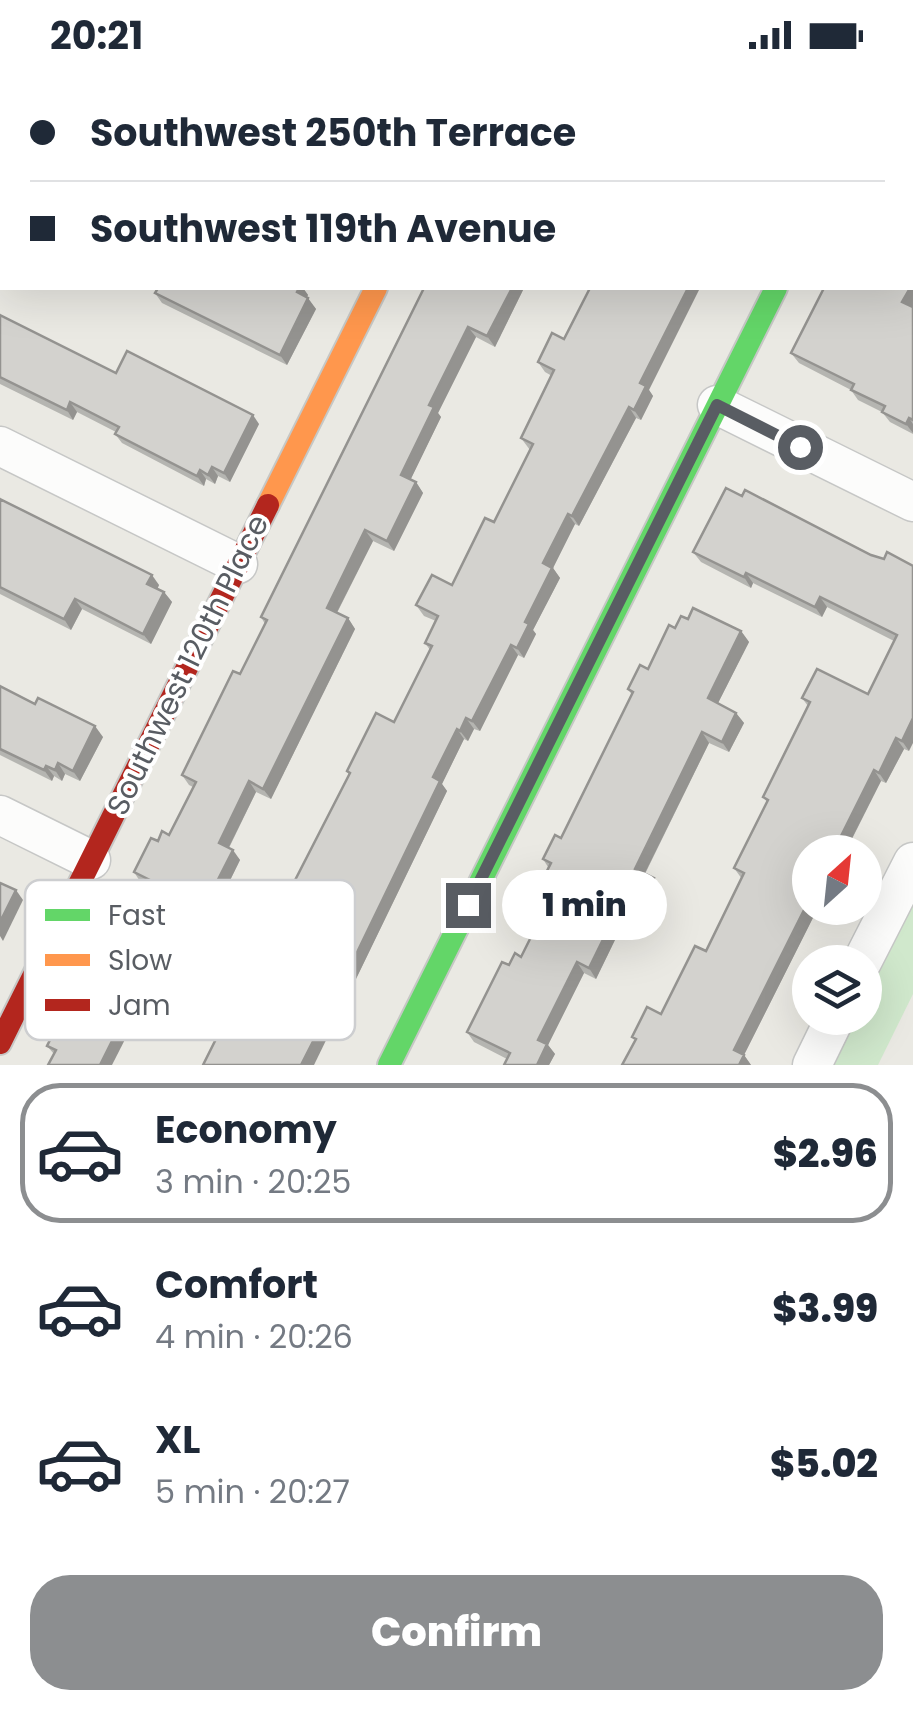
<!DOCTYPE html>
<html lang="en">
<head>
<meta charset="utf-8">
<style>
	body { margin:0; font-family:Poppins,sans-serif; background:#f6f6f7; color:#1f2937; height:100vh; display:flex; flex-direction:column; font-size:38px; white-space:nowrap }
	* { box-sizing:border-box; margin:0 }
	p { font-size:32px; color:#747a83 }
	.icon { flex:none; width:55px; height:55px; fill:none; stroke:currentColor; stroke-width:2; stroke-linecap:round; stroke-linejoin:round }
	.map { position:relative; height:995px; overflow:hidden }
	.drawer { display:flex; flex-direction:column; background:#fff; flex:1 }
	.drawer>* { flex:none }
	.guide { position:absolute; left:0px; top:0px; width:915px; height:220px; box-shadow:0 10px 40px #0002; display:grid; align-content:center; height:220px; padding:0 30px; background:#fff }
	.needle { width:65px; rotate:27deg }
	.controls { position:absolute; left:792px; top:765px; display:grid; gap:20px }
	.controls a { display:grid; place-items:center; width:90px; height:90px; border-radius:50%; background:#fff; box-shadow:0 10px 40px #0002; font-size:50px }
	.end { position:absolute; width:45px; height:45px; margin:-22px; border:12px solid #595d63; background:#fff; box-shadow:0 0 0 5px #fff }
	.from { border-radius:50% }
	.bubble { position:absolute; height:70px; border-radius:35px; background:#fff; box-shadow:0 10px 40px #0002; font-size:32px; font-weight:800; line-height:70px; text-align:center }
	.guide b { display:flex; align-items:center; gap:35px; height:95px; font-size:38px }
	.guide b+b { border-top:2px solid #e0e1e3 }
	.guide i { width:25px; height:25px; background:#1f2937 }
	ul { padding:18px 0 0; list-style:none }
	li { display:flex; align-items:center; gap:30px; height:140px; margin:0 20px 15px; padding:0 10px; border:5px solid transparent; border-radius:40px }
	li div { flex:1 }
	li b { display:block; font-size:38px }
	li em { font-style:normal; font-weight:800 }
	li.active { border-color:#8c8e90 }
	li>.icon { width:90px; height:90px; stroke-width:1.5 }
	.button { display:flex; gap:20px; margin-top:auto; padding:20px 30px }
	.button a { flex:1; height:115px; border-radius:40px; background:#8c8e90; color:#fff; font-size:40px; font-weight:800; line-height:115px; text-align:center }
	.status { display:flex; justify-content:space-between; align-items:center; height:70px; padding:0 50px; background:#fff; direction:ltr }
	.status svg { height:28px; fill:currentColor }
	.map>svg:first-child { display:block }
	.green { fill:#d0e8cc }
	.lines { fill:none; stroke-linecap:round; stroke-linejoin:round }
	.street-casing { stroke:#c6c7c6; stroke-width:41 }
	.fast-casing { stroke:#c6c7c5; stroke-width:26 }
	.slow-casing { stroke:#c6c7c5; stroke-width:26 }
	.jam-casing { stroke:#c6c7c5; stroke-width:26 }
	.street { stroke:#fcfcfb; stroke-width:38 }
	.fast { stroke:#63d668; stroke-width:22 }
	.slow { stroke:#ff974d; stroke-width:22 }
	.jam { stroke:#b3261e; stroke-width:22 }
	.wall { fill:#b5b5b1 }
	.shaded-wall { fill:#949390 }
	.building { fill:#d3d2ce; stroke:#949390; stroke-width:2.5 }
	.route { stroke:#595d63; stroke-width:12 }
	.labels { text-anchor:middle; stroke-width:8; stroke-linejoin:round; paint-order:stroke }
	.street-label { font-size:30px; fill:#595d63; stroke:#fff }
	.key { fill:#fff; stroke:#cdced0; stroke-width:2.5 }
	.key-label { font-size:28px; fill:#595d63 }
</style>
</head>
<body>
<div class="status"><b>20:21</b><svg viewBox="0 0 49 12"><path d="M0 12V9h3v3zM5 12V6h3v6zM10 12V3h3v9zM15 12V0h3v12zM26 1h20v11H26zM47 4h2v5h-2z"/></svg></div>
<div class="map">
<svg width="913" height="995" viewBox="0 0 913 995">
	<rect width="100%" height="100%" fill="#eae9e3"/>
	<!-- green -->
	<polygon class="green" points="913,823 913,924 878,995 828,995 849,948 865,948 865,916"/>
	<g class="lines">
		<!-- street casing -->
		<g class="street-casing">
			<g id="street">
				<polyline points="388,0 393,2"/>
				<polyline points="483,2 484,0"/>
				<polyline points="883,2 884,0"/>
				<polyline points="0,3 2,5"/>
				<polyline points="717,335 913,432"/>
				<polyline points="0,376 238,494"/>
				<polyline points="0,745 91,790"/>
				<polyline points="862,892 913,792"/>
				<polyline points="812,995 835,948"/>
			</g>
		</g>
		<!-- fast casing -->
		<g class="fast-casing">
			<polyline id="fast" points="389,995 776,218"/>
		</g>
		<!-- slow casing -->
		<g class="slow-casing">
			<polyline id="slow" points="268,435 376,218"/>
		</g>
		<!-- jam casing -->
		<g class="jam-casing">
			<polyline id="jam" points="0,973 268,435"/>
		</g>
		<!-- street -->
		<use href="#street" class="street"/>
		<!-- fast -->
		<use href="#fast" class="fast"/>
		<!-- slow -->
		<use href="#slow" class="slow"/>
		<!-- jam -->
		<use href="#jam" class="jam"/>
	</g>
	<!-- wall -->
	<g class="wall">
		<polygon points="913,72 913,236 912,237 913,364 890,352 882,342 858,330 851,320 799,293 791,283 912,218"/>
		<polygon points="158,218 303,218 308,225 306,227 316,239 287,295 162,233 155,223"/>
		<polygon points="424,218 524,218 495,277 476,267 438,343 441,347 410,410 416,412 423,423 394,481 373,471 337,543 348,548 355,559 271,729 256,722 229,778 240,790 212,847 141,813 134,802 158,771 169,765 193,717 189,715 182,705 240,604 265,554 261,547"/>
		<polygon points="0,245 116,303 259,354 230,412 218,406 215,414 206,409 204,416 122,373 115,364 116,362 77,342 73,350 0,314"/>
		<polygon points="538,292 649,320 653,326 641,350 636,348 579,456 575,454 553,498 560,508 533,560 536,564 524,588 518,585 480,661 474,659 468,671 464,669 442,714 447,721 355,911 276,872 269,861 349,704 347,701 394,652 430,580 425,573 436,551 424,546 416,535 452,515 494,452 530,380 521,368 552,306 545,302"/>
		<polygon points="0,429 159,515 157,519 164,522 172,532 151,574 82,539 71,560 0,524"/>
		<polygon points="693,482 871,485 884,489 887,482 909,681 904,679 886,713 881,711 744,985 751,995 622,995 635,971 632,967 661,944 706,881 742,809 734,798 767,732 763,727 808,636 802,628 868,624 894,571 827,537 822,547 753,513 751,518 701,492"/>
		<polygon points="688,549 741,561 749,572 718,633 736,643 744,653 729,682 709,673 645,804 661,819 647,848 630,839 596,909 584,903 548,975 555,984 549,995 504,995 507,989 474,972 467,962 509,895 521,887 541,846 537,844 530,834 548,797 543,789 561,768 632,625 628,619 648,599 675,558"/>
		<polygon points="0,616 103,667 80,711 65,704 62,711 54,706 52,711 0,685"/>
		<polygon points="120,866 182,882 190,892 161,950 140,940 54,984 47,976 106,873"/>
	</g>
	<!-- shaded-wall -->
	<g class="shaded-wall">
		<polygon points="913,210 913,236 910,242 902,232 910,218 912,218"/>
		<polygon points="299,218 303,218 308,225 304,233 297,222"/>
		<polygon points="512,218 524,218 495,277 487,266"/>
		<polygon points="688,218 700,218 649,320 653,326 641,350 634,340 640,313"/>
		<polygon points="308,228 316,239 287,295 280,285"/>
		<polygon points="468,257 476,267 438,343 441,347 408,415 401,405 429,335"/>
		<polygon points="70,332 77,342 73,350 67,340"/>
		<polygon points="629,337 636,348 579,456 572,446"/>
		<polygon points="253,345 259,354 230,412 224,403"/>
		<polygon points="909,348 913,354 913,363 906,354"/>
		<polygon points="212,397 218,406 215,414 208,405"/>
		<polygon points="200,400 206,409 204,416 197,406"/>
		<polygon points="416,412 423,423 394,481 387,471"/>
		<polygon points="568,444 575,454 553,498 560,508 533,560 536,564 524,588 517,578 543,493"/>
		<polygon points="365,460 373,471 334,548 327,538"/>
		<polygon points="746,503 753,513 751,518 744,507"/>
		<polygon points="152,505 159,515 155,524 147,514"/>
		<polygon points="164,522 172,532 151,574 143,564"/>
		<polygon points="820,527 827,537 822,547 815,537"/>
		<polygon points="75,529 82,539 71,560 64,549"/>
		<polygon points="348,548 355,559 271,729 263,719"/>
		<polygon points="741,561 749,572 715,639 708,628"/>
		<polygon points="511,575 518,585 480,661 472,651"/>
		<polygon points="736,643 744,653 729,682 722,672"/>
		<polygon points="466,648 474,659 468,671 460,661"/>
		<polygon points="913,648 913,673 909,681 902,671"/>
		<polygon points="95,656 103,667 80,711 73,701"/>
		<polygon points="457,659 464,669 442,714 447,721 355,911 348,901 433,707"/>
		<polygon points="702,662 709,673 642,809 635,799"/>
		<polygon points="896,668 904,679 886,713 879,703"/>
		<polygon points="58,693 65,704 62,711 55,700"/>
		<polygon points="46,696 54,706 52,711 44,700"/>
		<polygon points="874,700 881,711 845,782 833,782"/>
		<polygon points="249,711 256,722 226,783 219,773"/>
		<polygon points="233,780 240,790 212,847 204,837"/>
		<polygon points="654,808 661,819 647,848 640,837"/>
		<polygon points="16,820 23,830 3,871 0,866 0,852"/>
		<polygon points="810,828 810,838 818,838 744,985 751,995 739,995 734,980"/>
		<polygon points="623,829 630,839 596,909 589,898"/>
		<polygon points="182,882 190,892 161,950 154,940"/>
		<polygon points="577,892 584,903 548,975 555,984 549,995 537,995 538,970"/>
		<polygon points="133,929 140,940 112,995 100,995"/>
		<polygon points="326,946 333,956 314,995 301,995"/>
	</g>
	<!-- building -->
	<g class="building">
		<polygon points="532,0 594,0 593,2 530,2"/>
		<polygon points="683,0 796,0 795,2 682,2"/>
		<polygon points="2,64 2,122 0,121 0,68"/>
		<polygon points="913,72 913,210 912,211 912,73"/>
		<polygon points="158,218 299,218 297,222 308,228 280,285 155,223"/>
		<polygon points="424,218 512,218 487,266 468,257 429,335 434,337 401,405 416,412 387,471 365,460 327,538 348,548 263,719 249,711 219,773 233,780 204,837 134,802 151,768 158,771 162,761 169,765 196,712 182,705 233,601 240,604 267,550 261,547"/>
		<polygon points="590,218 688,218 640,313 646,316 634,340 629,337 572,446 568,444 543,493 552,498 525,552 529,554 517,578 511,575 472,651 466,648 460,661 457,659 433,707 440,711 348,901 269,861 350,703 347,701 376,643 394,652 432,576 425,573 438,546 416,535 432,505 452,515 485,448 494,452 533,374 521,368 554,300 538,292 552,263 564,269"/>
		<polygon points="824,218 910,218 902,232 913,237 913,350 909,348 906,354 882,342 885,336 851,320 854,314 791,283"/>
		<polygon points="0,245 116,303 127,281 253,345 224,403 212,397 208,405 200,400 197,406 115,364 119,357 70,332 67,340 0,307"/>
		<polygon points="726,418 742,426 745,420 871,485 884,489 887,482 913,496 913,648 902,671 896,668 879,703 874,700 833,782 810,782 810,828 734,980 744,985 739,995 622,995 636,969 632,967 647,937 661,944 695,876 706,881 744,803 734,798 768,730 763,727 810,632 802,628 817,599 868,624 897,565 820,527 815,537 746,503 744,507 693,482"/>
		<polygon points="0,429 152,505 147,514 164,522 143,564 75,529 64,549 0,517"/>
		<polygon points="693,538 741,561 708,628 736,643 722,672 702,662 635,799 654,808 640,837 623,829 589,898 577,892 538,970 547,974 537,995 504,995 510,983 467,962 502,892 509,895 515,883 521,887 544,841 530,834 551,793 543,789 555,765 561,768 633,622 628,619 640,595 648,599 669,555 675,558 681,546 688,549"/>
		<polygon points="0,616 35,634 38,628 95,656 73,701 58,693 55,700 46,696 44,700 0,679"/>
		<polygon points="0,813 16,820 0,852"/>
		<polygon points="126,854 182,882 154,940 133,929 100,995 48,995 56,980 47,976 100,870 106,873 112,863 120,866"/>
		<polygon points="247,907 326,946 301,995 203,995"/>
	</g>
	<g class="lines">
		<!-- route -->
		<polyline class="route" points="468,835 717,335 800,377"/>
	</g>
	<g class="labels">
		<!-- street labels -->
		<g class="street-label">
			<text transform="translate(188 595) rotate(-64)" y="10">Southwest 120th Place</text>
		</g>
	</g>
	<!-- legend -->
	<rect x="25" y="810" width="330" height="160" rx="15" class="key"/>
	<rect x="45" y="839" width="45" height="12" fill="#63d668"/>
	<rect x="45" y="884" width="45" height="12" fill="#ff974d"/>
	<rect x="45" y="929" width="45" height="12" fill="#b3261e"/>
	<g class="key-label">
		<text x="108" y="855">Fast</text>
		<text x="108" y="900">Slow</text>
		<text x="108" y="945">Jam</text>
	</g>
</svg>
<div class="controls">
<a><svg class="needle" viewBox="-14 -14 28 28"><path d="M0-13l5 13h-10z" fill="#e53935"/><path d="M0 13l5-13h-10z" fill="#747a83"/></svg></a>
<a><svg class="icon" aria-label="layers" viewBox="0 0 24 24"><path d="M12 4l9 5-9 5-9-5zM3 14l9 5 9-5"/></svg></a>
</div>
<i class="end from" style="left:800px;top:377px"></i>
<i class="end" style="left:468px;top:835px"></i>
<div class="bubble" style="left:502px;top:800px;width:165px">1 min</div>
<div class="guide">
<b><i class="from"></i>Southwest 250th Terrace</b>
<b><i></i>Southwest 119th Avenue</b>
</div>
</div>
<section class="drawer">
<ul>
<li class="active"><svg class="icon" aria-label="car" viewBox="0 0 24 24"><path d="M5 17H2v-5l4-1 3-4h7l3 4 3 1v5h-3M9 17h6M6 11h13"/><circle cx="7" cy="17" r="2"/><circle cx="17" cy="17" r="2"/></svg><div><b>Economy</b><p>3 min · 20:25</p></div><em>$2.96</em></li>
<li><svg class="icon" aria-label="car" viewBox="0 0 24 24"><path d="M5 17H2v-5l4-1 3-4h7l3 4 3 1v5h-3M9 17h6M6 11h13"/><circle cx="7" cy="17" r="2"/><circle cx="17" cy="17" r="2"/></svg><div><b>Comfort</b><p>4 min · 20:26</p></div><em>$3.99</em></li>
<li><svg class="icon" aria-label="car" viewBox="0 0 24 24"><path d="M5 17H2v-5l4-1 3-4h7l3 4 3 1v5h-3M9 17h6M6 11h13"/><circle cx="7" cy="17" r="2"/><circle cx="17" cy="17" r="2"/></svg><div><b>XL</b><p>5 min · 20:27</p></div><em>$5.02</em></li>
</ul>
<div class="button"><a>Confirm</a></div>
</section>
</body>
</html>
